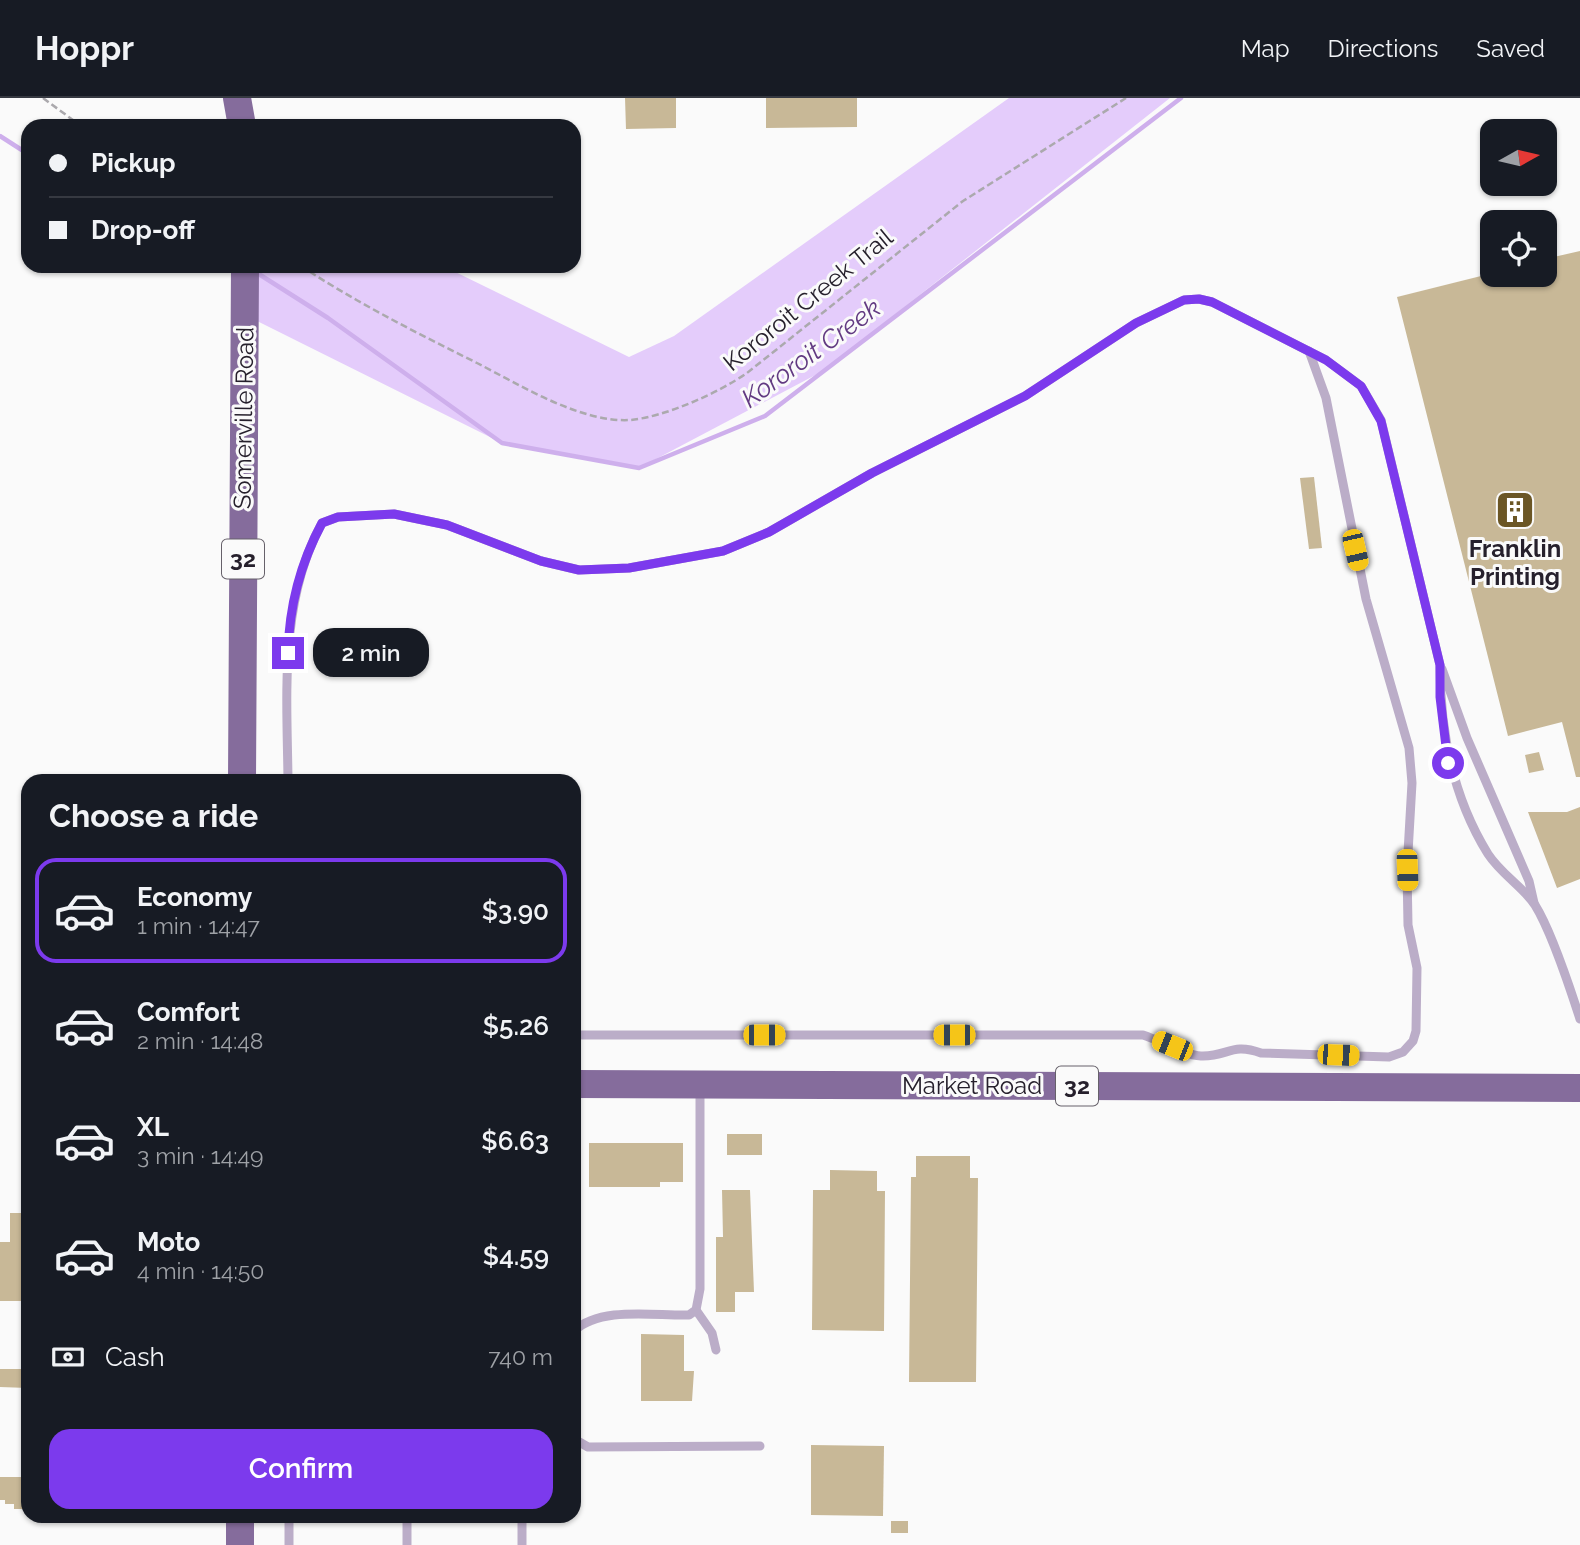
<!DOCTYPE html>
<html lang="en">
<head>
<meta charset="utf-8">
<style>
	body { margin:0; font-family:Raleway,sans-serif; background:#20242c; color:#f1f3f6; height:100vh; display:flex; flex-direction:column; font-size:26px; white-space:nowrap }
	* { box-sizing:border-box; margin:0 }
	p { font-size:23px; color:#9ea1a6 }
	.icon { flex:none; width:38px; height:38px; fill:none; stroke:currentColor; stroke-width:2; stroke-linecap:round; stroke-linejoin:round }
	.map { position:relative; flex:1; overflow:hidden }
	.drawer { position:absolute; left:21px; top:676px; width:560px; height:749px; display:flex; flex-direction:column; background:#171b24; border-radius:21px; box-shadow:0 2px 5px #0004 }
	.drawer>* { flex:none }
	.top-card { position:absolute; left:21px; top:21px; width:560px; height:154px; border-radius:21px; box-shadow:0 2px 5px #0004; display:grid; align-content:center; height:154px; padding:0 28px; background:#171b24 }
	.needle { width:46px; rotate:82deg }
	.buttons { position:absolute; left:1480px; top:21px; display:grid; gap:14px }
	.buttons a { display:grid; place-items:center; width:77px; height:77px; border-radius:14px; background:#171b24; box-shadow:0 2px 5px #0004; font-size:35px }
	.end { position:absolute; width:32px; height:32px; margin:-16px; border:9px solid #7c3aed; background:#fff; box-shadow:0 0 0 4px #fff }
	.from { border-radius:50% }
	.bubble { position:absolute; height:49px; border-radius:21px; background:#171b24; box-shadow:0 2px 5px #0004; font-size:23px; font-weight:600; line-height:49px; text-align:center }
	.car { position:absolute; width:21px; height:42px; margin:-21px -10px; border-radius:9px; box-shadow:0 0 5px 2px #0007; background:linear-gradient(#f5c518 24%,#345 0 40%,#f5c518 0 76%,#345 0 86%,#f5c518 0) }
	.top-card b { display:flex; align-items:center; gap:24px; height:66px; font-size:26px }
	.top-card b+b { border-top:2px solid #363941 }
	.top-card i { width:18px; height:18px; background:#f1f3f6 }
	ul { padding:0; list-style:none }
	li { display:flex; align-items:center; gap:21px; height:105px; margin:0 14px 10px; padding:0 14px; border:4px solid transparent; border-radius:21px }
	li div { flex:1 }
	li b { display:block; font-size:26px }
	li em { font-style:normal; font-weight:600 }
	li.current { border-color:#7c3aed }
	li>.icon { width:63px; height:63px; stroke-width:1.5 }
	h2 { padding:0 28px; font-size:32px; line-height:84px }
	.pay { display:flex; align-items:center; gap:18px; height:77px; padding:0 28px; font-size:26px }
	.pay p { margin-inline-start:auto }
	.button { display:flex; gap:14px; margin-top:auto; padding:14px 28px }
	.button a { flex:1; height:80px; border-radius:21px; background:#7c3aed; color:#fff; font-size:28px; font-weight:600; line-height:80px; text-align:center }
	header { display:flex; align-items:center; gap:42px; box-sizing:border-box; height:98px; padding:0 35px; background:#171b24; border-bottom:2px solid #363941 }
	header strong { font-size:33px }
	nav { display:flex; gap:38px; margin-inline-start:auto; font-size:24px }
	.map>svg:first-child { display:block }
	.green { fill:#e4ccfb }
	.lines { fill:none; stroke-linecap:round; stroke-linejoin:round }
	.stream { stroke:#ceafec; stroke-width:4.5 }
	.building { fill:#c8b897 }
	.path { stroke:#aba9ad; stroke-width:2.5; stroke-dasharray:7 3.5; stroke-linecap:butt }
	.lane { stroke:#bbadc8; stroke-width:9 }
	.primary { stroke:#856c9c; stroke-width:28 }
	.route { stroke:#7c3aed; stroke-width:9 }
	.labels { text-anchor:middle; stroke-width:6; stroke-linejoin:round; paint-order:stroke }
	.shield { fill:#fafafa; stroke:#66616a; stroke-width:2 }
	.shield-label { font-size:23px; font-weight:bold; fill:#26202c }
	.street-label { font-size:24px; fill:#26202c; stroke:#fafafa }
	.poi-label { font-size:24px; font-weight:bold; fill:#26202c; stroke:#fafafa }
	.water-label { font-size:26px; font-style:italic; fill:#623a82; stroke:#fafafa }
</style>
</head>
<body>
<header>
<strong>Hoppr</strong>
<nav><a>Map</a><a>Directions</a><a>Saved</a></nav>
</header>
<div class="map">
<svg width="1580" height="1447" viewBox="0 0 1580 1447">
	<rect width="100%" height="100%" fill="#fafafa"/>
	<!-- green -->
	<polygon class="green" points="1009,0 1170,0 823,273 639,370 502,345 245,217 245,168 443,168 629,259 674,238"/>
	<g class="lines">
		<!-- stream -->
		<g class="stream">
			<polyline points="0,38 28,56"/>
			<polyline points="254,173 328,220 502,345 639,370 765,318 1181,0"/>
		</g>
	</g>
	<!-- building -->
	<g class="building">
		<polygon points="625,0 676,0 676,30 626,31"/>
		<polygon points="766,0 857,0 857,29 766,30"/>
		<polygon points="1580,153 1580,679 1576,679 1562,624 1508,638 1397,199 1493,175 1545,177 1545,161"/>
		<polygon points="1314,379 1322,450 1309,451 1300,380"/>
		<polygon points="1539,654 1544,672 1529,675 1525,657"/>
		<polygon points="1580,709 1580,781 1557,790 1528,714 1567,714"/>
		<rect x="727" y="1036" width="35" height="21"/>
		<polygon points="589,1045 683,1045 683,1084 660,1084 660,1089 589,1089"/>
		<polygon points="916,1058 970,1058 970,1080 978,1080 976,1284 909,1284 911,1079 916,1079"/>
		<polygon points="830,1072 877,1073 877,1093 885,1093 884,1233 812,1232 813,1092 830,1092"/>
		<polygon points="722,1092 750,1092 754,1194 735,1194 735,1214 716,1214 716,1139 723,1139"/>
		<polygon points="10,1115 28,1115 28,1203 0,1203 0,1144 10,1144"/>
		<polygon points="641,1236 684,1237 684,1273 694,1273 692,1303 641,1303"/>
		<polygon points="0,1271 28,1271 28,1290 0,1289"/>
		<polygon points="811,1347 884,1348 883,1418 811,1417"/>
		<polygon points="0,1379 28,1379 28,1411 14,1411 14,1406 5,1406 5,1402 0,1402"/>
		<rect x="891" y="1423" width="17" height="12"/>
	</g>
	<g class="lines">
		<!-- path -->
		<g class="path">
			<polyline points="43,0 81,28"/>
			<path d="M301,168C357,205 417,235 477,265C520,287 581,325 630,322C665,319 718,295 747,275L963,103L1126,0"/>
		</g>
		<!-- lane -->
		<g class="lane">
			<polyline points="1442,571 1467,640 1529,783 1534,805"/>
			<path d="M288,682C287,596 279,503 322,425L338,419L394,416L447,427L541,463L579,472L629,470L723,453L769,434L872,375L1025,298L1136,225L1184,202L1199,201L1212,204L1326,262L1361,288L1381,322L1440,567C1440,633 1452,698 1488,756C1501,776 1524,790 1535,807C1550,831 1571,893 1580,921"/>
			<path d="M574,937H1143C1161,943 1183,957 1201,958C1228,959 1231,944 1261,955L1389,959L1403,954L1413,943L1416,933L1417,870L1408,827L1407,772L1412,685L1409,650L1366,501L1326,300L1309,253"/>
			<polyline points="696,1212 712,1235 716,1252"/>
			<path d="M574,1233C601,1208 654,1218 689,1217L696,1212L700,1191V989"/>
			<polyline points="574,1341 588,1349 760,1348"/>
			<polyline points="289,1447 289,1418"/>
			<polyline points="407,1447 407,1418"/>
			<polyline points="522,1447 522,1418"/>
		</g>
		<!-- primary -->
		<g class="primary">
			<polyline points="237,0 242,28"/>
			<polyline points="242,682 245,168"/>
			<polyline points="574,986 1580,990"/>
			<polyline points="240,1447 240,1418"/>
		</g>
	</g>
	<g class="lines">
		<!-- route -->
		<path class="route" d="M288,555C289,510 301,464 322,425L338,419L394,416L447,427L541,463L579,472L629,470L723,453L769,434L872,375L1025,298L1136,225L1184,202L1199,201L1212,204L1326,262L1361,288L1381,323L1440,567V599L1448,665"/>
	</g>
	<!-- icons -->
	<defs>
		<g id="building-square" transform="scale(2.0125)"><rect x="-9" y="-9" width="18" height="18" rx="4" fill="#6b5625" stroke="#fafafa"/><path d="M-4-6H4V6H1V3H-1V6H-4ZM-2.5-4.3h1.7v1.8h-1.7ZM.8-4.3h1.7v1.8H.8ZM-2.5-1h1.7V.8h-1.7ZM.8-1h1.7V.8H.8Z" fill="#fff"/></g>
	</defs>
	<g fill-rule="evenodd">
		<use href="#building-square" x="1515" y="412"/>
	</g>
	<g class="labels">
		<!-- shield labels -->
		<g class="shield">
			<rect x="222" y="441.5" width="42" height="39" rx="5"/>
			<rect x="1056" y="968.5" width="42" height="39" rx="5"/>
		</g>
		<g class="shield-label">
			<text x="243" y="469">32</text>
			<text x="1077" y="996">32</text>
		</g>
		<!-- street labels -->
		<g class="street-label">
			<text transform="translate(808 202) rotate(-39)" y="8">Kororoit Creek Trail</text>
			<text transform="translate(244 320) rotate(-89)" y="8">Somerville Road</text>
			<text x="972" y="996">Market Road</text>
		</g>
		<!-- poi labels -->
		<g class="poi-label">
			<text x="1515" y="459">Franklin<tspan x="1515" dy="28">Printing</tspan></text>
		</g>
		<!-- water labels -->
		<g class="water-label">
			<text transform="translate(811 255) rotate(-36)" y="9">Kororoit Creek</text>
		</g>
	</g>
</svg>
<div class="buttons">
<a><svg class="needle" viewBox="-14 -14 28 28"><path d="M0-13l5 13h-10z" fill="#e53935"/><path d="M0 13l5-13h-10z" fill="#9ea1a6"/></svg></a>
<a><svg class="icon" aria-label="locate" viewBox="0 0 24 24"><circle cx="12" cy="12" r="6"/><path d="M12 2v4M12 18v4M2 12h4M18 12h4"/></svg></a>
</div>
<i class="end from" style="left:1448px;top:665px"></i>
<i class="end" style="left:288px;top:555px"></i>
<div class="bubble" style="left:313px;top:530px;width:116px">2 min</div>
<i class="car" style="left:1355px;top:452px;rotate:167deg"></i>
<i class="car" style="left:1407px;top:772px;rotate:178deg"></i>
<i class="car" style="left:764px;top:937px;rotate:90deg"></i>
<i class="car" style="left:954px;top:937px;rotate:270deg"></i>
<i class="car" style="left:1172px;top:948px;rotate:292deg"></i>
<i class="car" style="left:1338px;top:957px;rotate:92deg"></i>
<div class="top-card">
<b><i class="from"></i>Pickup</b>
<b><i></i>Drop-off</b>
</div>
<section class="drawer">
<h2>Choose a ride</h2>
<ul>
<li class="current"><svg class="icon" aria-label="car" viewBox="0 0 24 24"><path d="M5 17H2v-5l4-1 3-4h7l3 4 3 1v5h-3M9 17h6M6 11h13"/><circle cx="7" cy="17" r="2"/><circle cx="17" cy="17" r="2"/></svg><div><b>Economy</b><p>1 min · 14:47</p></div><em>$3.90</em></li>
<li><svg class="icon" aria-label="car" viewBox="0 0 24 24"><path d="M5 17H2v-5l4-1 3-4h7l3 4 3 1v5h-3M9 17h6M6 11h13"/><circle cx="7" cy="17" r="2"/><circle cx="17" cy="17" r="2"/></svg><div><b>Comfort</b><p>2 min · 14:48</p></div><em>$5.26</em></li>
<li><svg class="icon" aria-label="car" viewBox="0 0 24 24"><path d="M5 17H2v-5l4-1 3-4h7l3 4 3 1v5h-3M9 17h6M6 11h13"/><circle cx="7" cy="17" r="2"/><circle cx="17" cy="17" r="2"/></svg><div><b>XL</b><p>3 min · 14:49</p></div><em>$6.63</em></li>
<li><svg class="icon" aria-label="car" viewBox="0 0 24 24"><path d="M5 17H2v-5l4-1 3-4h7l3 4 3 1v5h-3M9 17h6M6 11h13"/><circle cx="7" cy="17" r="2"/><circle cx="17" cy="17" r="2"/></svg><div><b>Moto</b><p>4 min · 14:50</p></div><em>$4.59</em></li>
</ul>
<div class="pay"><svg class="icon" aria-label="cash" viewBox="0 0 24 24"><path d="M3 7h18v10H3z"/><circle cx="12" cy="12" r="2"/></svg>Cash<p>740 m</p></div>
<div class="button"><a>Confirm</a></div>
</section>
</div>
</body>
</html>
